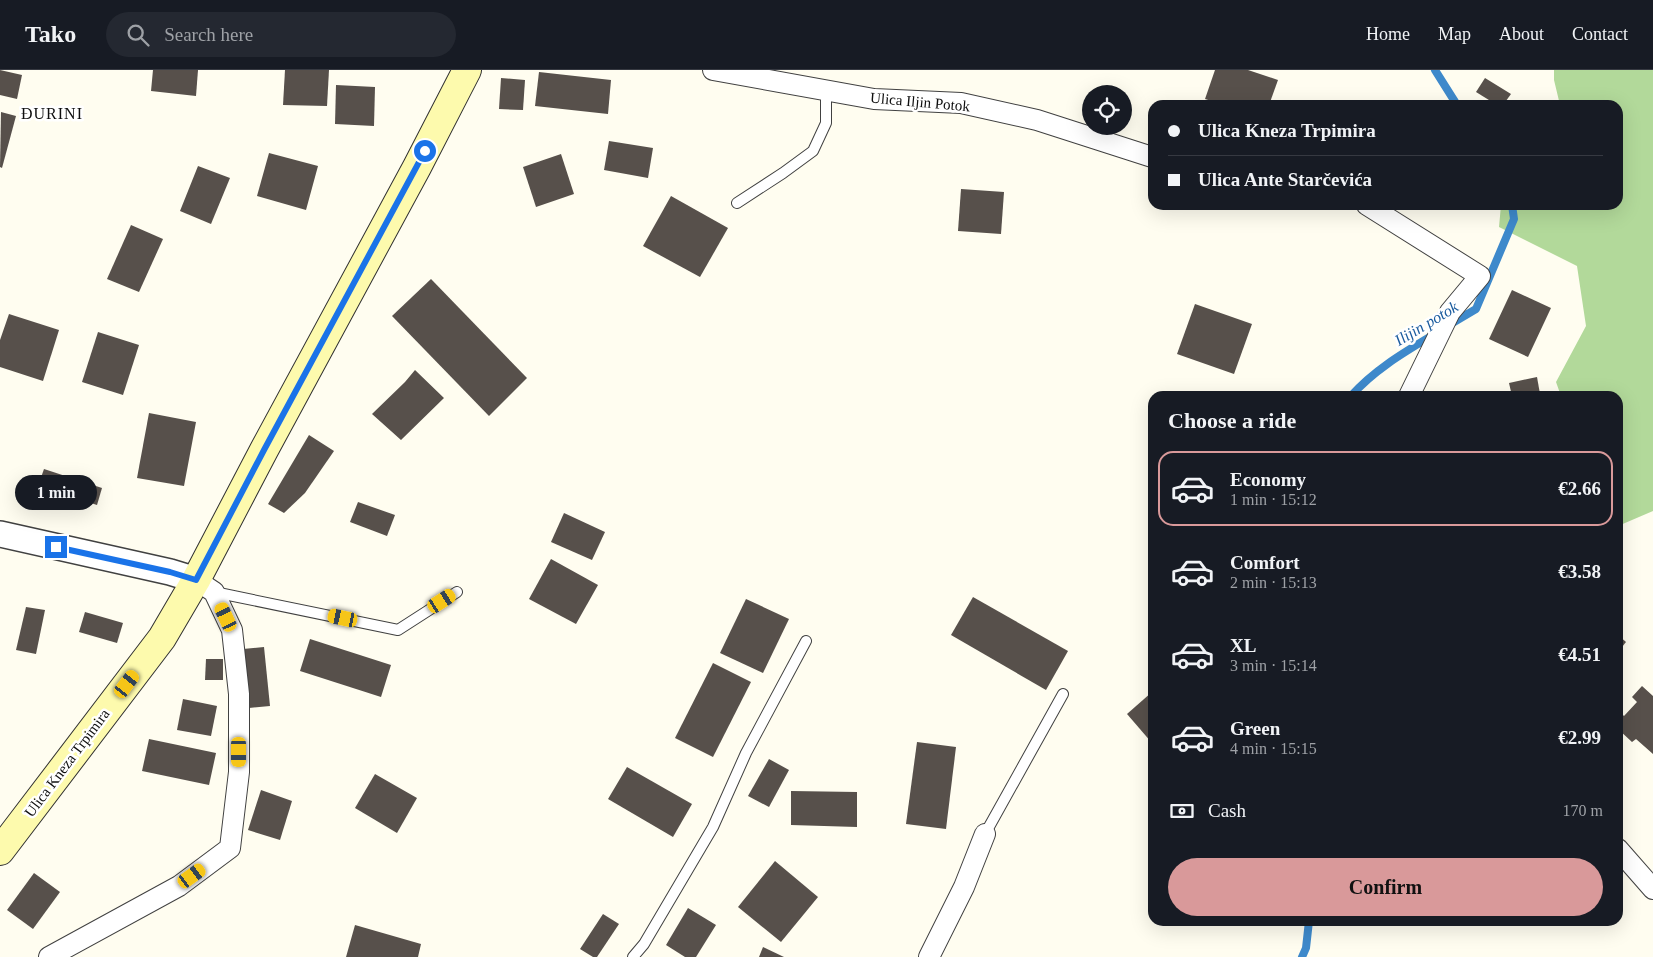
<!DOCTYPE html>
<html lang="en">
<head>
<meta charset="utf-8">
<style>
	body { margin:0; font-family:Georgia,serif; background:#242831; color:#f1f3f6; height:100vh; display:flex; flex-direction:column; font-size:19px; white-space:nowrap }
	* { box-sizing:border-box; margin:0 }
	p { font-size:16px; color:#9ea1a6 }
	.icon { flex:none; width:28px; height:28px; fill:none; stroke:currentColor; stroke-width:2; stroke-linecap:round; stroke-linejoin:round }
	.map { position:relative; flex:1; overflow:hidden }
	.details { position:absolute; left:1148px; top:321px; width:475px; height:535px; display:flex; flex-direction:column; background:#171b24; border-radius:15px; box-shadow:0 5px 20px #0002 }
	.details>* { flex:none }
	.guide { position:absolute; left:1148px; top:30px; width:475px; height:110px; border-radius:15px; box-shadow:0 5px 20px #0002; display:grid; align-content:center; height:110px; padding:0 20px; background:#171b24 }
	.buttons { position:absolute; left:1082px; top:15px; display:grid; gap:10px }
	.buttons a { display:grid; place-items:center; width:50px; height:50px; border-radius:50%; background:#171b24; box-shadow:0 5px 20px #0002; font-size:25px }
	.end { position:absolute; width:22px; height:22px; margin:-11px; border:6px solid #1a73e8; background:#fff; box-shadow:0 0 0 2px #fff }
	.from { border-radius:50% }
	.bubble { position:absolute; height:35px; border-radius:18px; background:#171b24; box-shadow:0 5px 20px #0002; font-size:16px; font-weight:700; line-height:35px; text-align:center }
	.car { position:absolute; width:15px; height:30px; margin:-15px -8px; border-radius:6px; box-shadow:0 0 4px 1px #0007; background:linear-gradient(#f5c518 24%,#345 0 40%,#f5c518 0 76%,#345 0 86%,#f5c518 0) }
	.guide b { display:flex; align-items:center; gap:18px; height:48px; font-size:19px }
	.guide b+b { border-top:1px solid #363941 }
	.guide i { width:12px; height:12px; background:#f1f3f6 }
	ul { padding:0; list-style:none }
	li { display:flex; align-items:center; gap:15px; height:75px; margin:0 10px 8px; padding:0 10px; border:2px solid transparent; border-radius:15px }
	li div { flex:1 }
	li b { display:block; font-size:19px }
	li em { font-style:normal; font-weight:700 }
	li.active { border-color:#d9999a }
	li>.icon { width:45px; height:45px; stroke-width:1.5 }
	h2 { padding:0 20px; font-size:22px; line-height:60px }
	.pay { display:flex; align-items:center; gap:12px; height:55px; padding:0 20px; font-size:19px }
	.pay p { margin-inline-start:auto }
	.action { display:flex; gap:10px; margin-top:auto; padding:10px 20px }
	.action a { flex:1; height:58px; border-radius:30px; background:#d9999a; color:#111; font-size:20px; font-weight:700; line-height:58px; text-align:center }
	header { display:flex; align-items:center; gap:30px; box-sizing:border-box; height:70px; padding:0 25px; background:#171b24; border-bottom:1px solid #363941 }
	header strong { font-size:24px }
	nav { display:flex; gap:28px; margin-inline-start:auto; font-size:18px }
	.search { width:350px; height:45px; background:#242831; display:flex; align-items:center; gap:12px; box-sizing:border-box; padding:0 18px; border-radius:28px; color:#9ea1a6; font-size:19px }
	.map>svg:first-child { display:block }
	.forest { fill:#b2d99a }
	.lines { fill:none; stroke-linecap:round; stroke-linejoin:round }
	.stream { stroke:#3e89cb; stroke-width:8 }
	.building { fill:#57504b }
	.service-casing { stroke:#414141; stroke-width:12 }
	.minor-casing { stroke:#414141; stroke-width:22 }
	.tertiary-casing { stroke:#414141; stroke-width:28 }
	.secondary-casing { stroke:#303030; stroke-width:30 }
	.service { stroke:#fff; stroke-width:10 }
	.minor { stroke:#fff; stroke-width:20 }
	.tertiary { stroke:#fff; stroke-width:25 }
	.secondary { stroke:#fdfaad; stroke-width:28 }
	.route { stroke:#1a73e8; stroke-width:6 }
	.labels { text-anchor:middle; stroke-width:5; stroke-linejoin:round; paint-order:stroke }
	.street-label { font-size:15px; fill:#0e0e0e; stroke:#fff }
	.neighbourhood-label { font-size:16px; letter-spacing:1px; fill:#0e0e0e; stroke:#fff }
	.water-label { font-size:16px; font-style:italic; fill:#1a5b9e; stroke:#fff }
</style>
</head>
<body>
<header>
<strong>Tako</strong>
<div class="search"><svg class="icon" aria-label="search" viewBox="0 0 24 24"><circle cx="10" cy="10" r="6"/><path d="M15 15l6 6"/></svg>Search here</div>
<nav><a>Home</a><a>Map</a><a>About</a><a>Contact</a></nav>
</header>
<div class="map">
<svg width="1653" height="887" viewBox="0 0 1653 887">
	<rect width="100%" height="100%" fill="#fffdf0"/>
	<!-- forest -->
	<polygon class="forest" points="1554,0 1653,0 1653,441 1618,456 1618,326 1561,326 1556,312 1586,256 1577,196 1499,157 1501,135 1618,135 1618,35 1560,35 1554,10"/>
	<g class="lines">
		<!-- stream -->
		<g class="stream">
			<polyline points="1435,0 1457,35"/>
			<polyline points="1449,255 1476,239 1514,149 1512,135"/>
			<path d="M1351,326C1374,300 1403,283 1433,265"/>
			<polyline points="1302,887 1306,878 1309,851"/>
		</g>
	</g>
	<!-- building -->
	<g class="building">
		<polygon points="0,0 22,5 17,29 0,25"/>
		<polygon points="153,0 198,0 196,26 151,21"/>
		<polygon points="285,0 329,0 327,36 283,35"/>
		<polygon points="1215,0 1248,0 1278,10 1269,35 1224,35 1205,29"/>
		<polygon points="539,2 611,10 608,44 535,36"/>
		<polygon points="501,8 525,10 523,40 499,39"/>
		<polygon points="1485,8 1511,24 1503,35 1497,35 1476,22"/>
		<polygon points="336,15 375,17 374,56 335,54"/>
		<polygon points="1,42 16,46 2,98 0,97"/>
		<polygon points="609,71 653,78 648,108 604,100"/>
		<polygon points="269,83 318,96 306,140 257,126"/>
		<polygon points="561,84 574,124 536,137 523,97"/>
		<polygon points="198,96 230,108 211,154 180,141"/>
		<polygon points="961,119 1004,122 1001,164 958,161"/>
		<polygon points="671,126 728,158 700,207 643,176"/>
		<polygon points="131,155 163,169 139,222 107,209"/>
		<polygon points="431,209 527,308 489,346 392,246"/>
		<polygon points="1512,220 1551,238 1528,287 1489,269"/>
		<polygon points="1195,234 1252,254 1234,304 1177,284"/>
		<polygon points="9,244 59,260 43,311 0,297 0,270"/>
		<polygon points="98,262 139,275 123,325 82,312"/>
		<polygon points="415,300 444,328 401,370 372,344 405,312"/>
		<polygon points="1537,307 1540,324 1526,326 1512,326 1509,313"/>
		<polygon points="149,343 196,352 184,416 137,408"/>
		<polygon points="309,365 334,381 305,423 284,443 268,434"/>
		<polygon points="44,399 102,418 97,435 38,416"/>
		<polygon points="358,432 395,445 387,466 350,452"/>
		<polygon points="564,443 605,462 592,490 551,472"/>
		<polygon points="551,489 598,515 576,554 529,529"/>
		<polygon points="973,527 1068,581 1046,620 951,565"/>
		<polygon points="746,529 789,549 763,603 720,583"/>
		<polygon points="26,537 45,540 36,584 16,580"/>
		<polygon points="85,542 123,553 117,573 79,562"/>
		<polygon points="1618,565 1626,572 1618,582"/>
		<polygon points="310,569 391,595 381,627 300,601"/>
		<polygon points="264,577 270,636 249,638 243,579"/>
		<polygon points="206,589 223,589 223,610 205,610"/>
		<polygon points="713,593 751,612 713,687 675,668"/>
		<polygon points="1642,616 1653,626 1653,684 1636,669 1632,672 1618,659 1618,647 1621,643 1624,646 1637,632 1632,627"/>
		<polygon points="1152,622 1152,673 1127,644"/>
		<polygon points="183,629 217,636 211,666 177,660"/>
		<polygon points="149,669 216,683 209,715 142,701"/>
		<polygon points="917,672 956,677 946,759 906,754"/>
		<polygon points="769,689 789,700 769,737 748,726"/>
		<polygon points="627,697 692,734 673,767 608,729"/>
		<polygon points="375,704 417,728 397,763 355,738"/>
		<polygon points="261,720 292,731 280,770 248,760"/>
		<polygon points="791,721 857,722 857,757 791,755"/>
		<polygon points="775,791 818,827 781,872 738,837"/>
		<polygon points="34,803 60,822 33,859 7,840"/>
		<polygon points="688,838 716,855 696,887 685,887 666,875"/>
		<polygon points="603,844 619,854 597,887 593,887 580,879"/>
		<polygon points="355,855 421,874 418,887 346,887"/>
		<polygon points="763,877 784,887 759,887"/>
	</g>
	<g class="lines">
		<!-- service casing -->
		<g class="service-casing">
			<g id="service">
				<polyline points="737,133 783,103 813,81 826,53 826,20"/>
				<polyline points="214,522 398,560 457,522"/>
				<polyline points="985,764 1063,624"/>
				<polyline points="633,887 644,874 713,757 746,683 806,571"/>
			</g>
		</g>
		<!-- minor casing -->
		<g class="minor-casing">
			<g id="minor">
				<polyline points="713,0 874,29 961,33 1037,50 1152,87"/>
				<polyline points="1367,135 1480,206 1450,242 1409,326"/>
				<polyline points="1618,779 1653,819"/>
				<polyline points="49,887 179,816 230,778 239,702 239,624 232,560 214,522 196,510"/>
				<polyline points="929,887 964,817 985,764"/>
			</g>
		</g>
		<!-- tertiary casing -->
		<g class="tertiary-casing">
			<polyline id="tertiary" points="0,464 170,502 196,510"/>
		</g>
		<!-- secondary casing -->
		<g class="secondary-casing">
			<polyline id="secondary" points="0,781 162,568 196,510 264,380 417,97 467,0"/>
		</g>
		<!-- service -->
		<use href="#service" class="service"/>
		<!-- minor -->
		<use href="#minor" class="minor"/>
		<!-- tertiary -->
		<use href="#tertiary" class="tertiary"/>
		<!-- secondary -->
		<use href="#secondary" class="secondary"/>
	</g>
	<g class="lines">
		<!-- route -->
		<polyline class="route" points="56,477 170,502 196,510 264,380 425,81"/>
	</g>
	<g class="labels">
		<!-- street labels -->
		<g class="street-label">
			<text transform="translate(920 32) rotate(5)" y="5">Ulica Iljin Potok</text>
			<text transform="translate(67 693) rotate(-53)" y="5">Ulica Kneza Trpimira</text>
		</g>
		<!-- neighbourhood labels -->
		<g class="neighbourhood-label">
			<text x="52" y="49">ĐURINI</text>
		</g>
		<!-- water labels -->
		<g class="water-label">
			<text transform="translate(1426 253) rotate(-31)" y="6">Ilijin potok</text>
		</g>
	</g>
</svg>
<div class="buttons">
<a><svg class="icon" aria-label="locate" viewBox="0 0 24 24"><circle cx="12" cy="12" r="6"/><path d="M12 2v4M12 18v4M2 12h4M18 12h4"/></svg></a>
</div>
<i class="end from" style="left:425px;top:81px"></i>
<i class="end" style="left:56px;top:477px"></i>
<div class="bubble" style="left:15px;top:405px;width:82px">1 min</div>
<i class="car" style="left:442px;top:531px;rotate:57deg"></i>
<i class="car" style="left:226px;top:547px;rotate:335deg"></i>
<i class="car" style="left:343px;top:548px;rotate:282deg"></i>
<i class="car" style="left:127px;top:614px;rotate:37deg"></i>
<i class="car" style="left:239px;top:682px;rotate:180deg"></i>
<i class="car" style="left:192px;top:806px;rotate:54deg"></i>
<div class="guide">
<b><i class="from"></i>Ulica Kneza Trpimira</b>
<b><i></i>Ulica Ante Starčevića</b>
</div>
<section class="details">
<h2>Choose a ride</h2>
<ul>
<li class="active"><svg class="icon" aria-label="car" viewBox="0 0 24 24"><path d="M5 17H2v-5l4-1 3-4h7l3 4 3 1v5h-3M9 17h6M6 11h13"/><circle cx="7" cy="17" r="2"/><circle cx="17" cy="17" r="2"/></svg><div><b>Economy</b><p>1 min · 15:12</p></div><em>€2.66</em></li>
<li><svg class="icon" aria-label="car" viewBox="0 0 24 24"><path d="M5 17H2v-5l4-1 3-4h7l3 4 3 1v5h-3M9 17h6M6 11h13"/><circle cx="7" cy="17" r="2"/><circle cx="17" cy="17" r="2"/></svg><div><b>Comfort</b><p>2 min · 15:13</p></div><em>€3.58</em></li>
<li><svg class="icon" aria-label="car" viewBox="0 0 24 24"><path d="M5 17H2v-5l4-1 3-4h7l3 4 3 1v5h-3M9 17h6M6 11h13"/><circle cx="7" cy="17" r="2"/><circle cx="17" cy="17" r="2"/></svg><div><b>XL</b><p>3 min · 15:14</p></div><em>€4.51</em></li>
<li><svg class="icon" aria-label="car" viewBox="0 0 24 24"><path d="M5 17H2v-5l4-1 3-4h7l3 4 3 1v5h-3M9 17h6M6 11h13"/><circle cx="7" cy="17" r="2"/><circle cx="17" cy="17" r="2"/></svg><div><b>Green</b><p>4 min · 15:15</p></div><em>€2.99</em></li>
</ul>
<div class="pay"><svg class="icon" aria-label="cash" viewBox="0 0 24 24"><path d="M3 7h18v10H3z"/><circle cx="12" cy="12" r="2"/></svg>Cash<p>170 m</p></div>
<div class="action"><a>Confirm</a></div>
</section>
</div>
</body>
</html>
